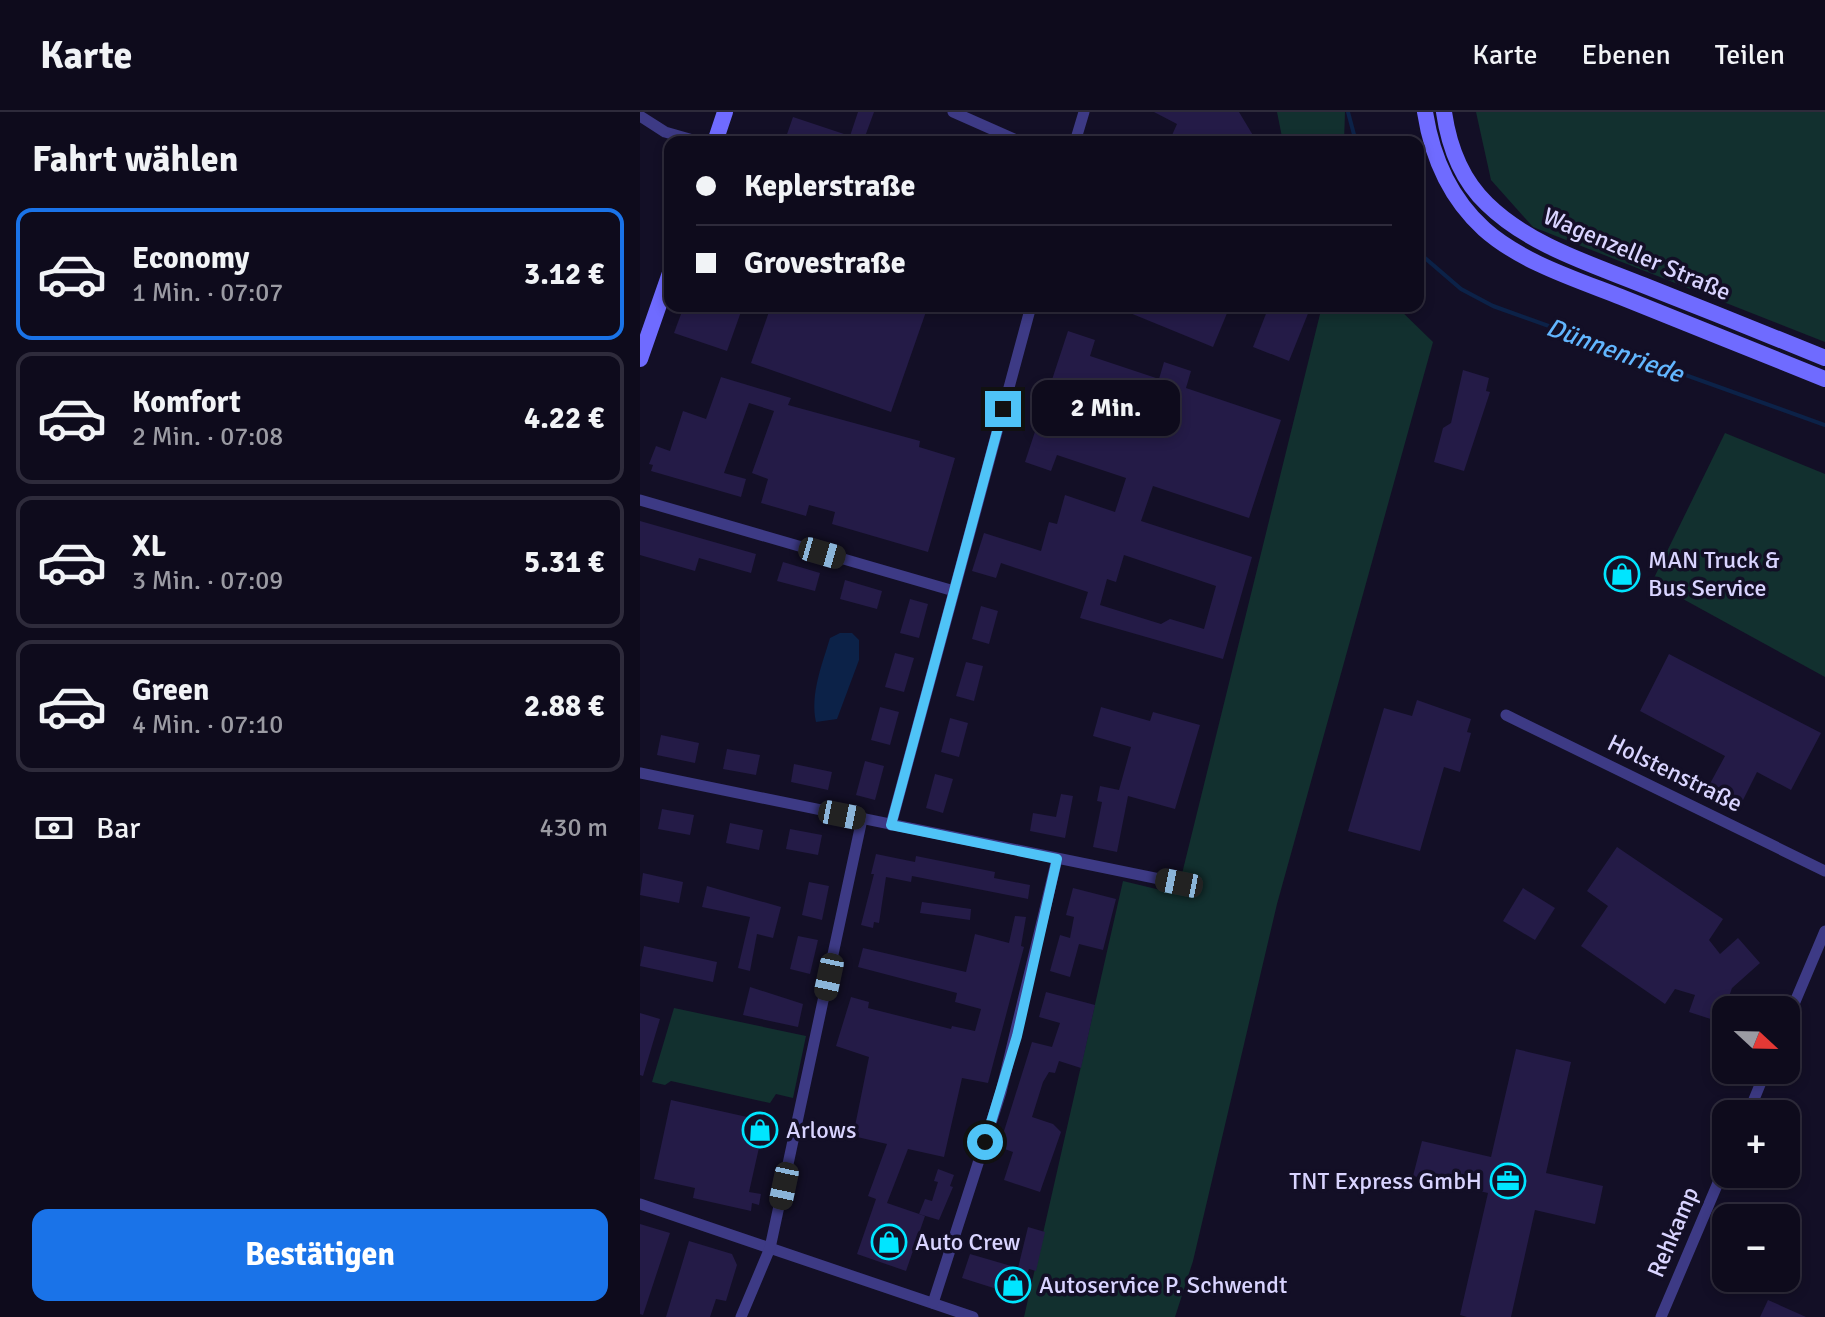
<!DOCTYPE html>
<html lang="de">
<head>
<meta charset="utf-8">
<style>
	body { margin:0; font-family:Signika,sans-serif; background:#1c1929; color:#f1f3f6; height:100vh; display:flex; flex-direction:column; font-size:30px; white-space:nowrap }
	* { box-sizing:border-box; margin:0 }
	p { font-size:26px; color:#9b9ba3 }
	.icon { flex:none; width:44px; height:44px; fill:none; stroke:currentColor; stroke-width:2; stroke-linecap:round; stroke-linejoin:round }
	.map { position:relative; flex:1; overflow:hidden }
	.drawer { display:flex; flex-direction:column; background:#0e0b1c; width:640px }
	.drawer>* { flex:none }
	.banner { position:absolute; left:24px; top:24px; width:760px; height:176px; border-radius:16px; box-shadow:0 4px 12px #0003,0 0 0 2px #2e2b3b; display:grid; align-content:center; height:176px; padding:0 32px; background:#0e0b1c }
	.needle { width:52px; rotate:112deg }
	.buttons { position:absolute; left:1072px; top:884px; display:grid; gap:16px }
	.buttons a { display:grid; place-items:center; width:88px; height:88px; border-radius:16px; background:#0e0b1c; box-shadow:0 4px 12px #0003,0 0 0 2px #2e2b3b; font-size:40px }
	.end { position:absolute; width:36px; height:36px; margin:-18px; border:10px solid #4fc3f7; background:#111; box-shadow:0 0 0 4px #111 }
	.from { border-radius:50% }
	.bubble { position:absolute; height:56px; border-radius:16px; background:#0e0b1c; box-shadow:0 4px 12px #0003,0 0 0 2px #2e2b3b; font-size:26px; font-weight:700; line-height:56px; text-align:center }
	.car { position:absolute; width:24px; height:48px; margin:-24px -12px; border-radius:10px; box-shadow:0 0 6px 2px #0007; background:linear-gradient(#222 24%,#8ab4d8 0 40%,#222 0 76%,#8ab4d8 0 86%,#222 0) }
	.banner b { display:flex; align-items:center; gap:28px; height:76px; font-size:30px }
	.banner b+b { border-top:2px solid #2e2b3b }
	.banner i { width:20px; height:20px; background:#f1f3f6 }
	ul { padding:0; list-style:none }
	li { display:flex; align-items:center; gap:24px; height:132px; margin:0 16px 12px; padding:0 16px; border:4px solid #2e2b3b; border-radius:16px }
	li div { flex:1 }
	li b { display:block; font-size:30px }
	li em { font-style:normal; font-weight:700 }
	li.on { border-color:#1a73e8 }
	li>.icon { width:72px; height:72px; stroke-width:1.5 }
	h2 { padding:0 32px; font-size:36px; line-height:96px }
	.pay { display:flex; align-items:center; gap:20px; height:88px; padding:0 32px; font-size:30px }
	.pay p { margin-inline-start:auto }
	.cta { display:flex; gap:16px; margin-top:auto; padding:16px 32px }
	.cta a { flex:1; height:92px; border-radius:16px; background:#1a73e8; color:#fff; font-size:32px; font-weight:700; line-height:92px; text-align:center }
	header { display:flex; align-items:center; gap:48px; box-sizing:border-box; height:112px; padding:0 40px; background:#0e0b1c; border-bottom:2px solid #2e2b3b }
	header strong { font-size:38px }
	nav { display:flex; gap:44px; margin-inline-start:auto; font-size:28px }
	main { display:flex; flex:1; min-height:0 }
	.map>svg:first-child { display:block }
	.green { fill:#12302f }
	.water { fill:#0c2248 }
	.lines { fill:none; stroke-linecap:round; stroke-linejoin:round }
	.stream { stroke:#0c2248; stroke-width:4 }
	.building { fill:#241b47; fill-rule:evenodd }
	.street { stroke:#3d3a85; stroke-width:11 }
	.secondary { stroke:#6f6bff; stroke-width:16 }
	.route { stroke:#4fc3f7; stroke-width:10 }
	.labels { text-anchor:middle; stroke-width:7; stroke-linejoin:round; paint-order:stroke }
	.street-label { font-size:24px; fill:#d9d4ff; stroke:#130f26 }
	.poi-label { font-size:24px; fill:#d9d4ff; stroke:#130f26; text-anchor:start }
	.water-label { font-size:26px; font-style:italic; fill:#62b6ff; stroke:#130f26 }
</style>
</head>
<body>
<header>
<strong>Karte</strong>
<nav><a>Karte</a><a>Ebenen</a><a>Teilen</a></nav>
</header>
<main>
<section class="drawer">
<h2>Fahrt wählen</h2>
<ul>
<li class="on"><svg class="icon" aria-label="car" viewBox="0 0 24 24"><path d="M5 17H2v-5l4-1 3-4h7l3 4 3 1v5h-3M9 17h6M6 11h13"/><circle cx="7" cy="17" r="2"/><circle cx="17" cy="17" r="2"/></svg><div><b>Economy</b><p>1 Min. · 07:07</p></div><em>3.12 €</em></li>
<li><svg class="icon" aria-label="car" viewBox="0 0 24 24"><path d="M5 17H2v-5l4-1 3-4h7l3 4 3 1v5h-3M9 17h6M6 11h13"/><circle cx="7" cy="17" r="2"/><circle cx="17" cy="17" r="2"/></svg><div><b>Komfort</b><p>2 Min. · 07:08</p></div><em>4.22 €</em></li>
<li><svg class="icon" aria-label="car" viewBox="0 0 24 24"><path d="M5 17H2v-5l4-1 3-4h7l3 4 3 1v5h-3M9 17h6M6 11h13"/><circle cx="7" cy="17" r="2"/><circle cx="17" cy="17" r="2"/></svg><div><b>XL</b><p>3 Min. · 07:09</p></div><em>5.31 €</em></li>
<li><svg class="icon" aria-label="car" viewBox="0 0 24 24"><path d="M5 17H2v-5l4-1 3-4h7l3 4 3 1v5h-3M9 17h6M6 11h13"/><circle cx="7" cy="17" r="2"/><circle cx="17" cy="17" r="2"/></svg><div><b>Green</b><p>4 Min. · 07:10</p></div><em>2.88 €</em></li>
</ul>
<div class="pay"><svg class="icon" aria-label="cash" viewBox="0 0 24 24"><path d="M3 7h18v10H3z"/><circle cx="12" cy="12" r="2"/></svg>Bar<p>430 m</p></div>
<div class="cta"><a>Bestätigen</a></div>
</section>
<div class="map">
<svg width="1185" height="1205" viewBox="0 0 1185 1205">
	<rect width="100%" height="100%" fill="#130f26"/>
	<!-- green -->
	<g class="green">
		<polygon points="637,0 705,0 704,30 643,30"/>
		<polygon points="836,0 1185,0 1185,230 893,115 851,68"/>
		<polygon points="682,194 756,194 793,230 637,792 553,1149 535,1205 384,1205 483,769 537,782"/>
		<polygon points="1085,321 1185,362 1185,565 1012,470"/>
		<polygon points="34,896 166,924 153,986 136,982 130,991 31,969 25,973 12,970"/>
	</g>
	<!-- water -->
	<path class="water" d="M200,521H212L219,528V548L197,607L176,610C170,582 182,553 190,526Z"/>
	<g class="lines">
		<!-- stream -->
		<g class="stream">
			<polyline points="708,0 716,30"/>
			<polyline points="778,140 821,177 853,194 1185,313"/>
		</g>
	</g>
	<!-- building -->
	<g class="building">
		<polygon points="218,0 234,0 223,30 161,30 146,25 153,5 210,24"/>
		<polygon points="514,0 599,0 617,30 529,30 537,12"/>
		<polygon points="44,194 103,194 87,239 34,221"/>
		<polygon points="131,194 288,194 251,300 111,251"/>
		<polygon points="473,194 590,194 573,235"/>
		<polygon points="629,194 671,194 649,249 613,235"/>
		<path d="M428,219L455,228L450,244L519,267L524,250L551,259L546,276L641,308L609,406L513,374L501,409L612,445L583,547L440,506L448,480L361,451L356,466L332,459L344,421L401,439L409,410L417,412L425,383L475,400L486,366L417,343L411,359L385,350ZM484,443L576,474L564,517L530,507L521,512L460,493L467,467L476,470Z"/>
		<polygon points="823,258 849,266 846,279 850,280 824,359 794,350 803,316 811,311"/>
		<polygon points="81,265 151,286 148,293 280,329 279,335 315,346 288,440 192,412 195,400 169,393 166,404 121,391 128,367 112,361 134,299 109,291 84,361 106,367 101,385 11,359 13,353 9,352 16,334 30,339 43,299 66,307"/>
		<polygon points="0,409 116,442 111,461 59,446 55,459 0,443"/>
		<polygon points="143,450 180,461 175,479 137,469"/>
		<polygon points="205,468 242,479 237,497 200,487"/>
		<polygon points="270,487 288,492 279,526 260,521"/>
		<polygon points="341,494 358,499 349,532 332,527"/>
		<polygon points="255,541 274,546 264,580 245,575"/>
		<polygon points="1029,542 1181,621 1151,678 1117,660 1099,696 1066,679 1085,644 1000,599"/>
		<polygon points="326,550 343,554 334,589 316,584"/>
		<polygon points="777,588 831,607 827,620 831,621 820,660 804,655 780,739 708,719 744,596 772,604"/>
		<polygon points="240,595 259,600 250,633 231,628"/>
		<polygon points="461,595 510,609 513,600 560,613 535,697 488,684 477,740 453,735 462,690 457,689 460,674 479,678 491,635 453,624"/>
		<polygon points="310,606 328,611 319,645 301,640"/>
		<polygon points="21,623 59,631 55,651 17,643"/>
		<polygon points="87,637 120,643 116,663 83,657"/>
		<polygon points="225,649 244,654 235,688 216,683"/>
		<polygon points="154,652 192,660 188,678 151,670"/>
		<polygon points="295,662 313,667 303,701 286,696"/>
		<polygon points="421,682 433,684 425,726 390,719 393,701 416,705"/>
		<polygon points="22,697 54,703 50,723 18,717"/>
		<polygon points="90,711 123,718 119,738 86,731"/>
		<polygon points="150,717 182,723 178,743 146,737"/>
		<polygon points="977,735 1083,807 1069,828 1080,842 1098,826 1120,851 1092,876 1080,910 1049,900 1055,883 1035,877 1025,892 941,834 968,794 947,779"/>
		<polygon points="236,742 275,750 276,744 355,760 354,766 390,773 388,787 272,764 271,770 246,765 239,811 234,810 233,816 221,813 234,762 231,762"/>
		<polygon points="3,761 43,770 39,791 0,783"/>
		<polygon points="169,770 189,774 182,808 162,803"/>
		<polygon points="67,774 141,795 133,826 117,822 110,859 98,856 110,805 62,795"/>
		<polygon points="433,776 476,787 463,838 439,832 430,865 410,859 420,823 430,826 434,805 426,803"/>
		<polygon points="883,776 915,796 895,828 863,809"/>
		<polygon points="282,790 331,797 330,808 280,801"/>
		<polygon points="375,804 386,805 381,834 384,835 348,971 322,966 304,1045 268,1037 247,1091 285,1104 266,1159 217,1142 236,1087 228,1084 247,1032 213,1024 229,945 196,934 211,885 229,890 228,896 311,917 312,914 335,919 341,897 315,890 317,881 218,855 223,836 326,860 335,822 369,831"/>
		<polygon points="158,824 178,828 170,862 150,857"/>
		<polygon points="4,834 77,850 73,870 0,854"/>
		<polygon points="110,875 163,892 158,915 103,903"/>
		<polygon points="406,880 455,893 441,956 419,949 415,961 409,960 403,970 392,1005 413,1012 421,1020 400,1080 364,1068 373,1040 359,1035 392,930 412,935 420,911 399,905"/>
		<polygon points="0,901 20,907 3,964 0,963"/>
		<polygon points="876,937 931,950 906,1061 963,1074 955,1112 895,1098 871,1205 827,1205 820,1203 848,1081 773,1064 782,1029 851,1045"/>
		<polygon points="31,988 125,1009 109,1080 121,1082 119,1093 112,1091 111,1099 53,1086 55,1076 14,1067"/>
		<polygon points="298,1057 314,1063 310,1074 313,1075 299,1108 279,1102 285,1087 292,1089 298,1070 294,1069"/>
		<polygon points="0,1112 30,1121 3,1203 0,1202"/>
		<polygon points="388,1115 405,1120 396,1159 389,1157 376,1192 358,1185 360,1178 322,1166 330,1142 378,1156"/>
		<polygon points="49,1129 92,1142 97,1153 86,1189 76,1187 70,1205 26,1205"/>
		<polygon points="1128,1188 1166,1205 1120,1205"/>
	</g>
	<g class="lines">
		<!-- street -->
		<g class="street">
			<polyline points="313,0 381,30"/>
			<polyline points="0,4 25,20 60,30"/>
			<polyline points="435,30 444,0"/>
			<polyline points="0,388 314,479"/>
			<polyline points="866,603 1185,759"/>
			<polyline points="0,661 539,771"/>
			<polyline points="251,713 391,194"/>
			<polyline points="1146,911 1185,819"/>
			<polyline points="1108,1002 1126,958"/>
			<polyline points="0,1092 333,1205"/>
			<polyline points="293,1191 361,980 417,747"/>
			<polyline points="101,1205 130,1136 222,707"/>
			<polyline points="1021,1205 1086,1052"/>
		</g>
		<!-- secondary -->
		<g class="secondary">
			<path d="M785,0C792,45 810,86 844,117C881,150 935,167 981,185C1049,212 1117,240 1185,267"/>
			<path d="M804,0C809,35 821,67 847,92C889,133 951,152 1003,173C1064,197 1124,221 1185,246"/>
			<polyline points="75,30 85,0"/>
			<polyline points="0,247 30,161"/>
		</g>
	</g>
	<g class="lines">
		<!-- route -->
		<polyline class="route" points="345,1030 377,924 417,747 251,713 363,297"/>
	</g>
	<!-- icons -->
	<defs>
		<g id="shop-ring" transform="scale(1.8)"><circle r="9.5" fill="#130f26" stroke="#00e5ff" stroke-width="1.5"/><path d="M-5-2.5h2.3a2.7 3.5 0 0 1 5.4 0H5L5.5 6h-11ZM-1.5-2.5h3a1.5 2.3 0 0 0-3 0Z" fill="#00e5ff"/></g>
		<g id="office-ring" transform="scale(1.8)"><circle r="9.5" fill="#130f26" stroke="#00e5ff" stroke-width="1.5"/><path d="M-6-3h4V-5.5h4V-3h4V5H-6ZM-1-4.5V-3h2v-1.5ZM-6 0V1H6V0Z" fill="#00e5ff"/></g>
	</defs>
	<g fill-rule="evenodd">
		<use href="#shop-ring" x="982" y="462"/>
		<use href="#shop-ring" x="120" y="1018"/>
		<use href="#office-ring" x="868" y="1069"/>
		<use href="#shop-ring" x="249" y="1130"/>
		<use href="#shop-ring" x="373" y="1173"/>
	</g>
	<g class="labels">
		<!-- street labels -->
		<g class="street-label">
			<text transform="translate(997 142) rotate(23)" y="8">Wagenzeller Straße</text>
			<text transform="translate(1035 661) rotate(26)" y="8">Holstenstraße</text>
			<text transform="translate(1033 1120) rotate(-67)" y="8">Rehkamp</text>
		</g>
		<!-- poi labels -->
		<g class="poi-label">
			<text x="1008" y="456">MAN Truck &amp;<tspan x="1008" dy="28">Bus Service</tspan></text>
			<text x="146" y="1026">Arlows</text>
			<text x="842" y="1077" text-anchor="end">TNT Express GmbH</text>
			<text x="275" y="1138">Auto Crew</text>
			<text x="399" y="1181">Autoservice P. Schwendt</text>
		</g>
		<!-- water labels -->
		<g class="water-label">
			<text transform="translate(975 238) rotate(20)" y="9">Dünnenriede</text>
		</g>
	</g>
</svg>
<div class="buttons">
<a><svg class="needle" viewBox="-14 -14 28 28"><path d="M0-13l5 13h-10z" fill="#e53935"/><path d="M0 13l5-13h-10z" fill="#9b9ba3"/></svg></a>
<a>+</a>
<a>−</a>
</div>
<i class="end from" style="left:345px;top:1030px"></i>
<i class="end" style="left:363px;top:297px"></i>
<div class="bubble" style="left:392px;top:268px;width:148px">2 Min.</div>
<i class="car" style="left:182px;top:441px;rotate:106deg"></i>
<i class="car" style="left:202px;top:703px;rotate:101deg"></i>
<i class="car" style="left:539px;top:771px;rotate:281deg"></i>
<i class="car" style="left:189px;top:865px;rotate:192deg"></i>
<i class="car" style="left:144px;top:1074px;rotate:192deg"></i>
<div class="banner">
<b><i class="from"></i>Keplerstraße</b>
<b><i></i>Grovestraße</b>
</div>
</div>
</main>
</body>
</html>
